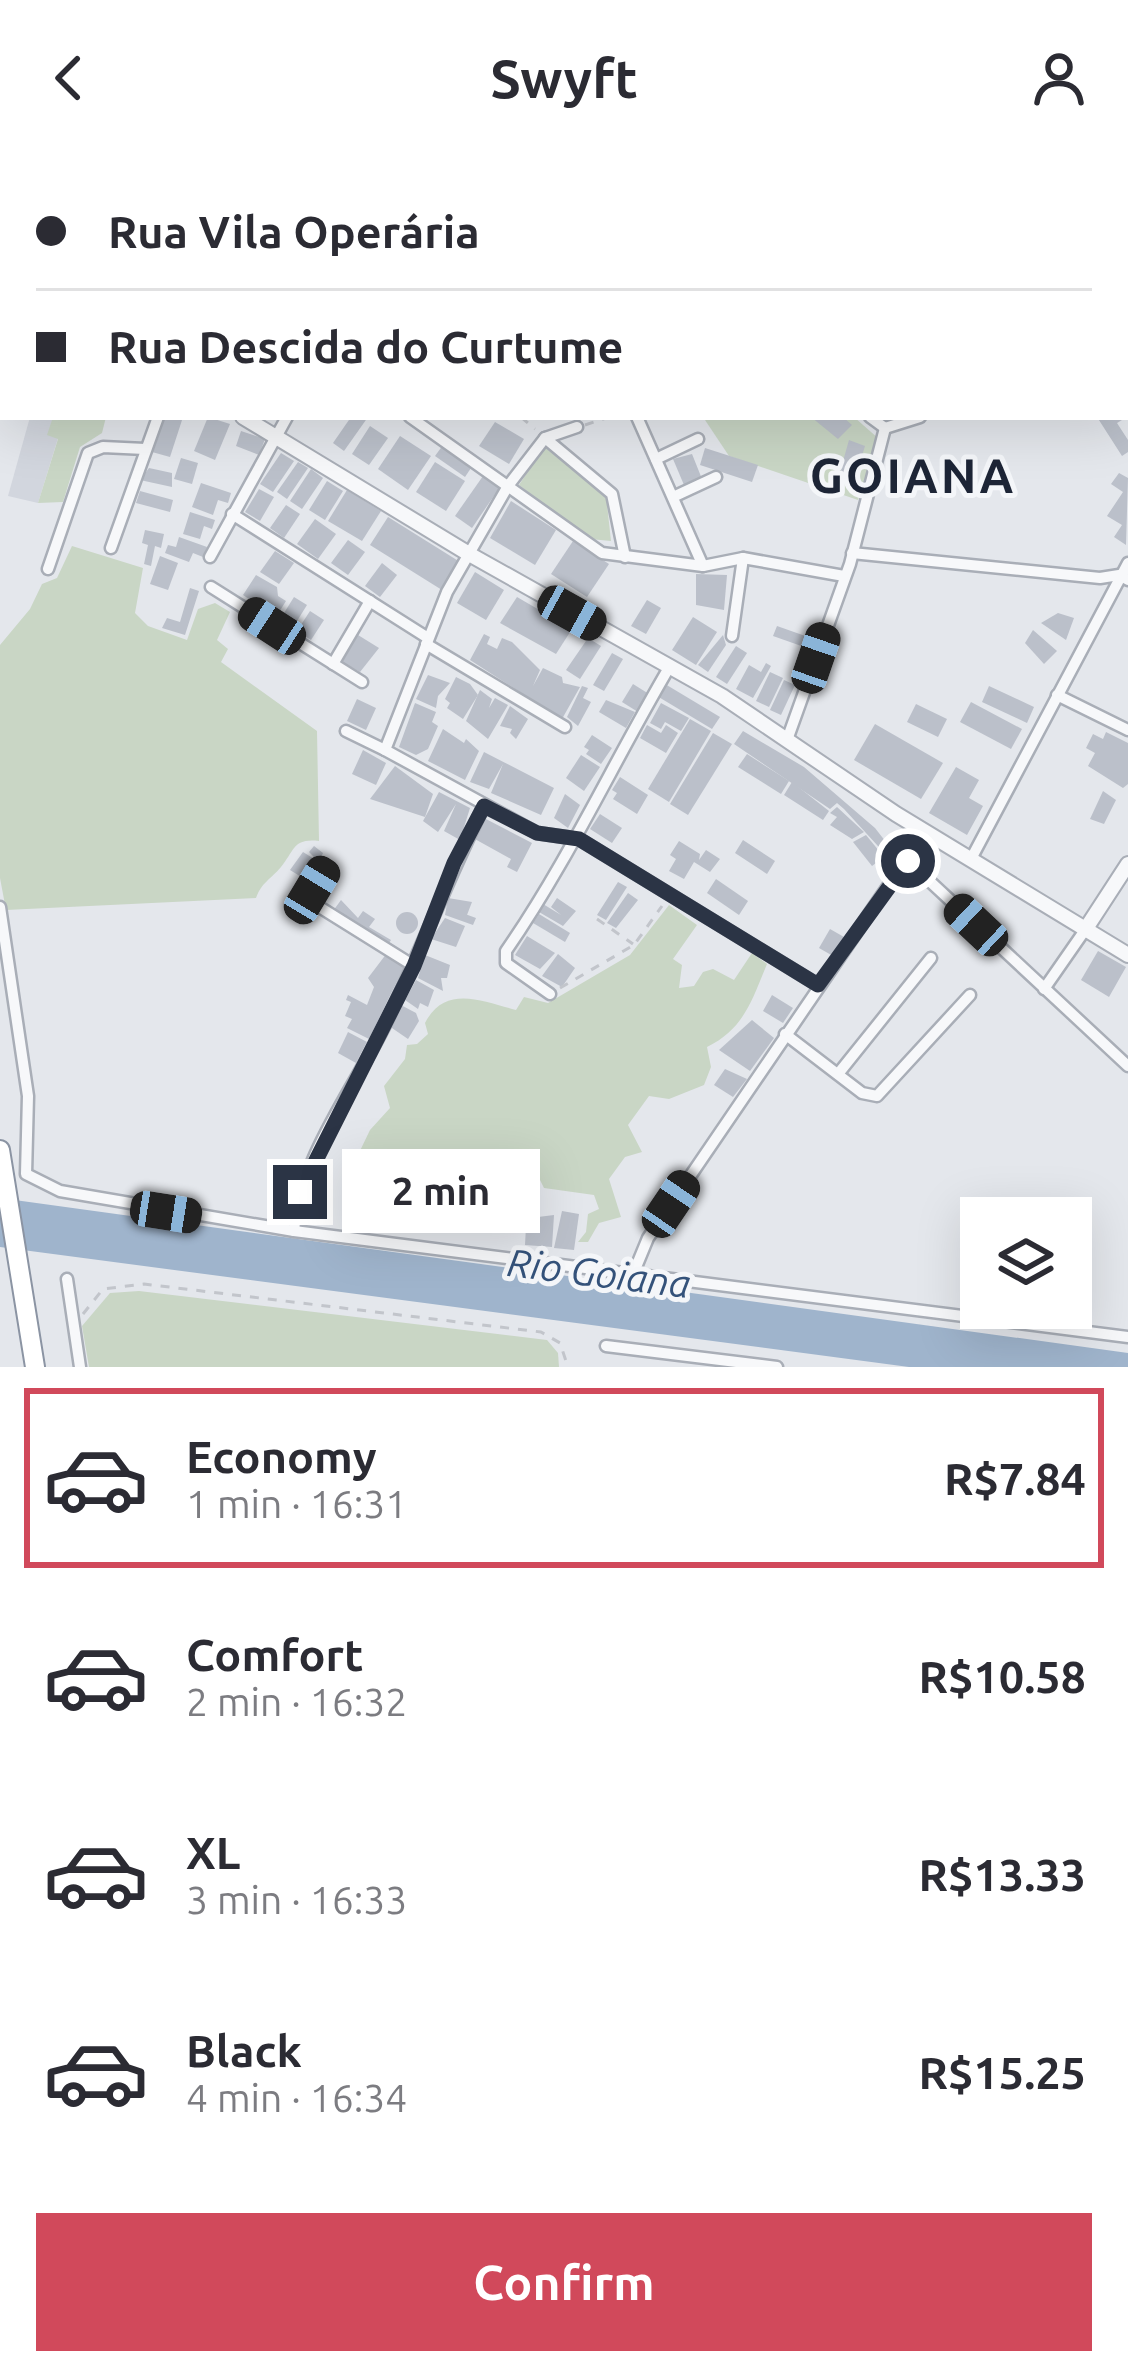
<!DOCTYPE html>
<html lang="en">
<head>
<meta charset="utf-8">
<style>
	body { margin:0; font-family:Ubuntu,sans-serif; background:#f2f2f3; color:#2b2b33; height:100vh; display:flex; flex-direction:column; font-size:45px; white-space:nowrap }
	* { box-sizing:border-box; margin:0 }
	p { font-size:39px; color:#7c7c81 }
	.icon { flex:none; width:66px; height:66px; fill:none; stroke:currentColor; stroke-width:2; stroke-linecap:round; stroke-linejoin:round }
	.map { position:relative; height:1211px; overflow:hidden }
	.sheet { display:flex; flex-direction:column; background:#fff; flex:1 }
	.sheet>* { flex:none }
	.top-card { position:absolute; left:0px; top:0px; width:1128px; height:264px; box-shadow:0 12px 48px #0002; display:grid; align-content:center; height:264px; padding:0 36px; background:#fff }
	.fabs { position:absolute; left:960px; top:1041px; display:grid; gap:24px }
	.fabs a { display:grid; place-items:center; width:132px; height:132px; border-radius:0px; background:#fff; box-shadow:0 12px 48px #0002; font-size:60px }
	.end { position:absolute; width:54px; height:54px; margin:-27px; border:15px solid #2b3445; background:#fff; box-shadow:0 0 0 6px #fff }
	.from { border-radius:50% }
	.bubble { position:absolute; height:84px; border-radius:0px; background:#fff; box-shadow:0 12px 48px #0002; font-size:39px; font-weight:600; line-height:84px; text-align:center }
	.car { position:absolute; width:36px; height:72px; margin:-36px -18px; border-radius:15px; box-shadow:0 0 9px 3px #0007; background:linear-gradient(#222 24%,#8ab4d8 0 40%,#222 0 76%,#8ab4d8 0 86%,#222 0) }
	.top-card b { display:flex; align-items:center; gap:42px; height:114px; font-size:45px }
	.top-card b+b { border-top:3px solid #e1e1e2 }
	.top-card i { width:30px; height:30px; background:#2b2b33 }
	ul { padding:21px 0 0; list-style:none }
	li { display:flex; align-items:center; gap:36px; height:180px; margin:0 24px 18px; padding:0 12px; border:6px solid transparent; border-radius:0px }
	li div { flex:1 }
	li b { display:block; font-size:45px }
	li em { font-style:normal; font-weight:600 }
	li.current { border-color:#d1495b }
	li>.icon { width:108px; height:108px; stroke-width:1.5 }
	.cta { display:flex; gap:24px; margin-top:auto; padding:24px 36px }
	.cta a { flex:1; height:138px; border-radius:0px; background:#d1495b; color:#fff; font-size:48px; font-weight:600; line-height:138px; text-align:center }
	header { display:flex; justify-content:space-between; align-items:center; height:156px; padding:0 36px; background:#fff; font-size:54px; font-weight:600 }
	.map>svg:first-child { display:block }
	.built { fill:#d2d6de }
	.green { fill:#c9d6c5 }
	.water { fill:#9fb4cc }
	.building { fill:#bbc0ca }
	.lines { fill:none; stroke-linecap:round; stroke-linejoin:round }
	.minor-casing { stroke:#a9aeb7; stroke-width:15 }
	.tertiary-casing { stroke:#a9aeb7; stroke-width:18 }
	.trunk-casing { stroke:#8b94a3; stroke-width:22 }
	.path { stroke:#c2c5cb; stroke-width:3; stroke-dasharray:9 9; stroke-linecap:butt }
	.minor { stroke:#f7f8fa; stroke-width:10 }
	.tertiary { stroke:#f7f8fa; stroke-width:14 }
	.trunk { stroke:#fff; stroke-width:18 }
	.route { stroke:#2b3445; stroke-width:15 }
	.labels { text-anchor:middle; stroke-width:10; stroke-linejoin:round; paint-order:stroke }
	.water-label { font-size:39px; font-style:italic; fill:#34527a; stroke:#f4f6f9 }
	.district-label { font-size:48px; font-weight:bold; letter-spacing:3px; fill:#1d2536; stroke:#f4f6f9 }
</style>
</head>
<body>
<header><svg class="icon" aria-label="back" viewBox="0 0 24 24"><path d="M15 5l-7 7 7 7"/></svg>Swyft<svg class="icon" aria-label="person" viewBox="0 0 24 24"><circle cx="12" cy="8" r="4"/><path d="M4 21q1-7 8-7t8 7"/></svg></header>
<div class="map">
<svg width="1128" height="1211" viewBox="0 0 1128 1211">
	<rect width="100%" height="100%" fill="#e4e7ec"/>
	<!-- built -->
	<polygon class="built" points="30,261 52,264 58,282 38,347 8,340"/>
	<!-- green -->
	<g class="green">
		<polygon points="42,261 106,261 102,277 80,291 63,346 38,347 58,283 47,279 52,264"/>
		<polygon points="703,261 854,261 879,283 858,344 729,300"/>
		<polygon points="544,291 606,339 611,385 590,383 519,329"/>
		<path d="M72,390L143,412L135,457L148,470L187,484L198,453L215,447L230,456L217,484L228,493L221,506L317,575L319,685C293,682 295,694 281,711C270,724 262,726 256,742L6,754L0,722V489L30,453L42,428L57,422Z"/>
		<path d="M669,749L697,769L673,803L682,809L679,832L694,830L703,816L713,813L734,824L752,797L767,808C752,844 744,873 707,891L711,911L704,929L669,943L649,940L628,969L642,996L625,1001L609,1023L621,1061L599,1067L588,1086H578L586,1076L588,1058L599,1053L594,1039L544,1032L536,1016L474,1018L448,1029L439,1007L402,1011L404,1026L383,1031L345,1026L370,974L390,952L384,930L405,903L407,889L417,888L428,878L425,867C445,828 482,845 516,854L524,841L548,847L630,799Z"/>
		<polygon points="139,1135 547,1184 558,1197 559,1211 89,1211 82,1170 110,1137"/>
	</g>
	<!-- water -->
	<polygon class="water" points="0,1042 1128,1197 1128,1211 909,1211 0,1091"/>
	<!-- building -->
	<g class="building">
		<polygon points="164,261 183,261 170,301 152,296"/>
		<polygon points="208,261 230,268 215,304 194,295"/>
		<polygon points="351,261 368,261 344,295 333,287"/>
		<polygon points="811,261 843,261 852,269 838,283"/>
		<polygon points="1097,261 1127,261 1117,267 1128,284 1128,296 1122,300"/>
		<polygon points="495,266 524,283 509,308 479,290"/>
		<polygon points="370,270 388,282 369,309 352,298"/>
		<polygon points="241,275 265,283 259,299 236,290"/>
		<polygon points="400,280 431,300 408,334 378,313"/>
		<polygon points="849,284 865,290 853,328 838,323"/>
		<polygon points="443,289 473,309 465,321 435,300"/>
		<polygon points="705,292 758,309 752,326 700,309"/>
		<polygon points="281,297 294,305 273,336 260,328"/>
		<polygon points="692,298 702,323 684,329 673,303"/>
		<polygon points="181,302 198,307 192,328 174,323"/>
		<polygon points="298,306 308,312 287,343 277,336"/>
		<polygon points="435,306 465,325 446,355 416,336"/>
		<polygon points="149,312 172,317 172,331 140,324"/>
		<polygon points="311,313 323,322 302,353 290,345"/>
		<polygon points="1119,317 1128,322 1126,389 1114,381 1122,369 1107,360 1123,336 1111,328"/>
		<polygon points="483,320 500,331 472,372 455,360"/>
		<polygon points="327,325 343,335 325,364 309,354"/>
		<polygon points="201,327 231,337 228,347 218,344 213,359 192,351"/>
		<polygon points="259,333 274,341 260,365 245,356"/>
		<polygon points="347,334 381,355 362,385 328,365"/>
		<polygon points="140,335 173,344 170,356 136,347"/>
		<polygon points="511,345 556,374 535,409 490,382"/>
		<polygon points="286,349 300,358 284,382 270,372"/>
		<polygon points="190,356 215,364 212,373 204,370 200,383 183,378"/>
		<polygon points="388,361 460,406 442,434 370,389"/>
		<polygon points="315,363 336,378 318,403 297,388"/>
		<polygon points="145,374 164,378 161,392 155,390 151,410 144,408 148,389 142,387"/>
		<polygon points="179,381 207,391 203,401 193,397 189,406 165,397 168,389 176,391"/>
		<polygon points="348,384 365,396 348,419 331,407"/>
		<polygon points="573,385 609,408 587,441 551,418"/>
		<polygon points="275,395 294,407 279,428 260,416"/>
		<polygon points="160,400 178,407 168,434 150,428"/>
		<polygon points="382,407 397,419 380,441 365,430"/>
		<polygon points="475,416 504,434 486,464 457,447"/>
		<polygon points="696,418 727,419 724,454 696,449"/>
		<polygon points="256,419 277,431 278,440 286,445 276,461 243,439"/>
		<polygon points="190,432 199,435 185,479 162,472 167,462 180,466"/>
		<polygon points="294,441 307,449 292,473 279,465"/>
		<polygon points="517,441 572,473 556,498 500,467"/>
		<polygon points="647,444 661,452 646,478 631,470"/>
		<polygon points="310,455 324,464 311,484 297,475"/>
		<polygon points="1058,457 1074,462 1066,484 1041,467"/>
		<polygon points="693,461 717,476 696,509 672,494"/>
		<polygon points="777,470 811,482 807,492 773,480"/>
		<polygon points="1033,474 1057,495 1044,508 1025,487"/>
		<polygon points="484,478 490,481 487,488 497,493 502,482 512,486 540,514 533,530 543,512 562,521 563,527 580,531 562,563 470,504"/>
		<polygon points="358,479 379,492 360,516 342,506"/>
		<polygon points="723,479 726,489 708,516 698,509"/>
		<polygon points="588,482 601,490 580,523 566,514"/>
		<polygon points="736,490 747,497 727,528 716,521"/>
		<polygon points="612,497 623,503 604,535 593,529"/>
		<polygon points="766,507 771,510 753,542 736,533 749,509 761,516"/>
		<polygon points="770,516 783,522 769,551 756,545"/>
		<polygon points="428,519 450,527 438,540 436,552 416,543"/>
		<polygon points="456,521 470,528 478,539 463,563 447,552 450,547 445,543"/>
		<polygon points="784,524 795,529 781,559 770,554"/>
		<polygon points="633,528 649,538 638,556 622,546"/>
		<polygon points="665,528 720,561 712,573 657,540"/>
		<polygon points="582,530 588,532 583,542 591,546 578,570 567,561"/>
		<polygon points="989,530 1034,551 1027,567 982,546"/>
		<polygon points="480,534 492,543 489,552 495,542 508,549 488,583 466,565"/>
		<polygon points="357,543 376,552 366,574 347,565"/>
		<polygon points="606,544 635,556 626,572 599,556"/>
		<polygon points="971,546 1022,573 1011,593 960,566"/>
		<polygon points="415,547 436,556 432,566 438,570 428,593 416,599 399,591"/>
		<polygon points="661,547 689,562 681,575 665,566 661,573 650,567"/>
		<polygon points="916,548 947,563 938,581 907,566"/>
		<polygon points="510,550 528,563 516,583 510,577 512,573 500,570"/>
		<polygon points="690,563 711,575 669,646 648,633"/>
		<polygon points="875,568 943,607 921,643 854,604"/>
		<polygon points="647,569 661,577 666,569 678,577 666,597 640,582"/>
		<polygon points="443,573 464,587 466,583 479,595 465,624 428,605"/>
		<polygon points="743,575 804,611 875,672 900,704 890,717 880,705 888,701 844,653 837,647 830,653 734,588"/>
		<polygon points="1106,576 1128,587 1128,628 1123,632 1088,610 1095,597 1086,592 1093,578 1103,583"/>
		<polygon points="713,577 732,588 688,659 670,648"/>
		<polygon points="592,579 612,592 601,608 586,598 589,594 584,591"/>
		<polygon points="363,594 386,607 376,629 352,618"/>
		<polygon points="484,596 554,632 541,659 491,637 503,608 489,633 470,626"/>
		<polygon points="747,598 789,625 781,638 738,611"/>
		<polygon points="581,599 600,611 584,635 566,622"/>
		<polygon points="395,610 433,638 425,661 370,643"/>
		<polygon points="956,611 979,624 969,642 983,650 967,679 929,657"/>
		<polygon points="620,621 648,639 637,658 613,643 617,637 612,634"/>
		<polygon points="792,626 829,655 823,664 784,639"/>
		<polygon points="1103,635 1116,644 1104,668 1090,663"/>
		<polygon points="439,636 470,652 460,684 444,675 456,648 438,676 423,665"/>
		<polygon points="565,638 580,649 568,672 554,662"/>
		<polygon points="837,651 864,676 852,683 830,669 837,661 830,657"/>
		<polygon points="600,658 622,672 612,687 590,673"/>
		<polygon points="484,662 532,687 517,716 507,711 511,703 473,682"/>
		<polygon points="866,679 884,701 872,710 853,686"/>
		<polygon points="743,684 775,705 767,718 735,697"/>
		<polygon points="679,685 700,698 699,704 706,694 720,703 710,716 694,706 684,723 669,715 676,703 670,699"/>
		<polygon points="314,690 323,697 319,706 327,710 311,727 290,714 303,696 319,706 309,696"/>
		<polygon points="716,723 748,745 739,759 707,737"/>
		<polygon points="618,726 627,731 606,764 597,759"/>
		<polygon points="628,737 638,744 616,772 607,767"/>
		<polygon points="448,742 472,746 467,759 446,751 476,762 473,769 445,759"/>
		<polygon points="557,742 576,755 563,770 539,756 543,748 561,759 551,751"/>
		<polygon points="341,744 358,762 363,755 375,763 369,771 391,784 387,790 333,755"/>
		<circle cx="407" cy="767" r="11"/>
		<polygon points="539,758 570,777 565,786 533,767"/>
		<polygon points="445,762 465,770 456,791 431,783"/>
		<polygon points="830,773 844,781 833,800 819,792"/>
		<polygon points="527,780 555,797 540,813 515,799"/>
		<polygon points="1098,795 1126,811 1109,841 1081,824"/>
		<polygon points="387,797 406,807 369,883 347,872 352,863 345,860 351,846 346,844 348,839 367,849 374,831 368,822"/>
		<polygon points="558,798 575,812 562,831 542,820"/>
		<polygon points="425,799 450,809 447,822 441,822 443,835 418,822"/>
		<polygon points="416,824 434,834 428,851 420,847 418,853 405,844"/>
		<polygon points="772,839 793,852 783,867 763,855"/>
		<polygon points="399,848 416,857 419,865 408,883 389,870"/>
		<polygon points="752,864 774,882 750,915 719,894"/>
		<polygon points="348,876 367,886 356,907 338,897"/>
		<polygon points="725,913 747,923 733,941 714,929"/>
		<polygon points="562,1055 579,1058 574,1094 554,1092"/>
		<polygon points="554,1059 552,1091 525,1089 526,1070 537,1071 538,1061"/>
	</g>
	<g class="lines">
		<!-- minor casing -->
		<g class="minor-casing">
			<g id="minor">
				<polyline points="8,0 13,3"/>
				<polyline points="208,0 213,3"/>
				<polyline points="343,0 344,3"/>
				<polyline points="509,0 511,3"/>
				<polyline points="716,0 719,3"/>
				<polyline points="849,0 853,3"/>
				<polyline points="1064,0 1068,3"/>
				<polyline points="181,3 183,0"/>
				<polyline points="633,3 636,0"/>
				<polyline points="1125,24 1128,22"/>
				<polyline points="1125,128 1128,126"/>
				<polyline points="1125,162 1128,167"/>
				<polyline points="410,261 602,397 703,410 743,402 844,420"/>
				<polyline points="637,261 703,410"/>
				<polyline points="870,261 885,272"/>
				<polyline points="577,271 545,282 508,330 447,436 385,594 537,677 579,683 818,829"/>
				<polyline points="885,272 920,261"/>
				<polyline points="545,282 612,338 625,401"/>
				<polyline points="656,303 698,283"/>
				<polyline points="673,341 716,321"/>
				<polyline points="232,358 428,482"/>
				<polyline points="111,392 158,261"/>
				<polyline points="852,397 1100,422 1119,419 1128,424"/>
				<polyline points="210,401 287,261"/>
				<polyline points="48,413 88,297 103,291 145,293"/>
				<polyline points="211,431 362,526"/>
				<polyline points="732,480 743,402"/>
				<polyline points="426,488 565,571"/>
				<polyline points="333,508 370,445"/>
				<polyline points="1057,539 1128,574"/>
				<polyline points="346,575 385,594"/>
				<polyline points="787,584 850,408 885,272"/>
				<polyline points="971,703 1128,407"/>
				<polyline points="908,705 1128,910"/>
				<polyline points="327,710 310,741 313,747 414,810"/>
				<polyline points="0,751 28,940 26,1018 60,1035 294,1075 1128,1181"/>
				<polyline points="1044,833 1085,774"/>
				<path d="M550,838L506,807V795C569,704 614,605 670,510"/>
				<polyline points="785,878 862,937 877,940 970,839"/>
				<polyline points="838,918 931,802"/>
				<path d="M294,1075C300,1001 354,933 386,867C421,795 448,721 484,650"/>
				<polyline points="634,1116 648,1082 925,676"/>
				<polyline points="67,1123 80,1211"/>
				<polyline points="606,1190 777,1211"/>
			</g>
		</g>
		<!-- tertiary casing -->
		<g class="tertiary-casing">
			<g id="tertiary">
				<polyline points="0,244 3,243"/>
				<polyline points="243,261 469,398 722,540 896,658 1128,799"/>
				<polyline points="1085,774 1128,708"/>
			</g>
		</g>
		<!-- trunk casing -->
		<g class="trunk-casing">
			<polyline id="trunk" points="0,994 35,1211"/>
		</g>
		<!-- path -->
		<g class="path">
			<polyline points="521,261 535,273"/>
			<polyline points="585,269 609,261"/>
			<polyline points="597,763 633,788"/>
			<polyline points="560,832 634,789 662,750"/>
			<polyline points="83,1158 103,1133 144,1128 541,1176 560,1187 568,1211"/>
		</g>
		<!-- minor -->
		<use href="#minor" class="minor"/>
		<!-- tertiary -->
		<use href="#tertiary" class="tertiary"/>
		<!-- trunk -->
		<use href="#trunk" class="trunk"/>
	</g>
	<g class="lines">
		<!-- route -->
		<polyline class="route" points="300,1036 414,810 454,707 484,650 537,677 579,683 818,829 908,705"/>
	</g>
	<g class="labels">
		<!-- water labels -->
		<g class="water-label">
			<text transform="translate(599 1117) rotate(7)" y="14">Rio Goiana</text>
		</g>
		<!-- district labels -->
		<g class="district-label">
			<text x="913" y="337">GOIANA</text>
		</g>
	</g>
</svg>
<div class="fabs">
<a><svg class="icon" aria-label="layers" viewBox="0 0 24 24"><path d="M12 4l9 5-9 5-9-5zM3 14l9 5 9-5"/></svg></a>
</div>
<i class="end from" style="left:908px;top:705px"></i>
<i class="end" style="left:300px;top:1036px"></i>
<div class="bubble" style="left:342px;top:993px;width:198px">2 min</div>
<i class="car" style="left:572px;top:457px;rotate:119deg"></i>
<i class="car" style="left:272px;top:470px;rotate:303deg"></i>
<i class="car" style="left:816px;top:502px;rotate:19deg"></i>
<i class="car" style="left:312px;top:734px;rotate:31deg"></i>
<i class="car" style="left:976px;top:769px;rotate:313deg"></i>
<i class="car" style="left:671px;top:1048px;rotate:34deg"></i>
<i class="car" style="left:166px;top:1056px;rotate:99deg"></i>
<div class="top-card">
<b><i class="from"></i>Rua Vila Operária</b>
<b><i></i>Rua Descida do Curtume</b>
</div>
</div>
<section class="sheet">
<ul>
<li class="current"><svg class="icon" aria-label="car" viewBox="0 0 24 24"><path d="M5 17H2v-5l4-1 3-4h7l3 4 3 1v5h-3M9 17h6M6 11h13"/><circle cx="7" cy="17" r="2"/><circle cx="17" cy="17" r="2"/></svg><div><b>Economy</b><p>1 min · 16:31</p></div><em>R$7.84</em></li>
<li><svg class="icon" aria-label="car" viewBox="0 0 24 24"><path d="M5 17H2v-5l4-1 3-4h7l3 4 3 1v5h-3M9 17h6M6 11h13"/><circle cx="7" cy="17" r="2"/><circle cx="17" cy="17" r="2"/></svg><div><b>Comfort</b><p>2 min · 16:32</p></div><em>R$10.58</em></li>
<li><svg class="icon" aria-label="car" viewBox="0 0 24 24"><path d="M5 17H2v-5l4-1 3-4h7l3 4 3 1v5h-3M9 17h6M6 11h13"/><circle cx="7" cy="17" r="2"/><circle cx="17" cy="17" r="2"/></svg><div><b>XL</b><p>3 min · 16:33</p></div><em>R$13.33</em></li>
<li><svg class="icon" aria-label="car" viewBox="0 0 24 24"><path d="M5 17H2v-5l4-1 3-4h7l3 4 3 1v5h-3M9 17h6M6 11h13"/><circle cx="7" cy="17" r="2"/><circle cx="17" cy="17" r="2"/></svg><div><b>Black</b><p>4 min · 16:34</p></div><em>R$15.25</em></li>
</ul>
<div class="cta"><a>Confirm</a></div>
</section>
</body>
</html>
